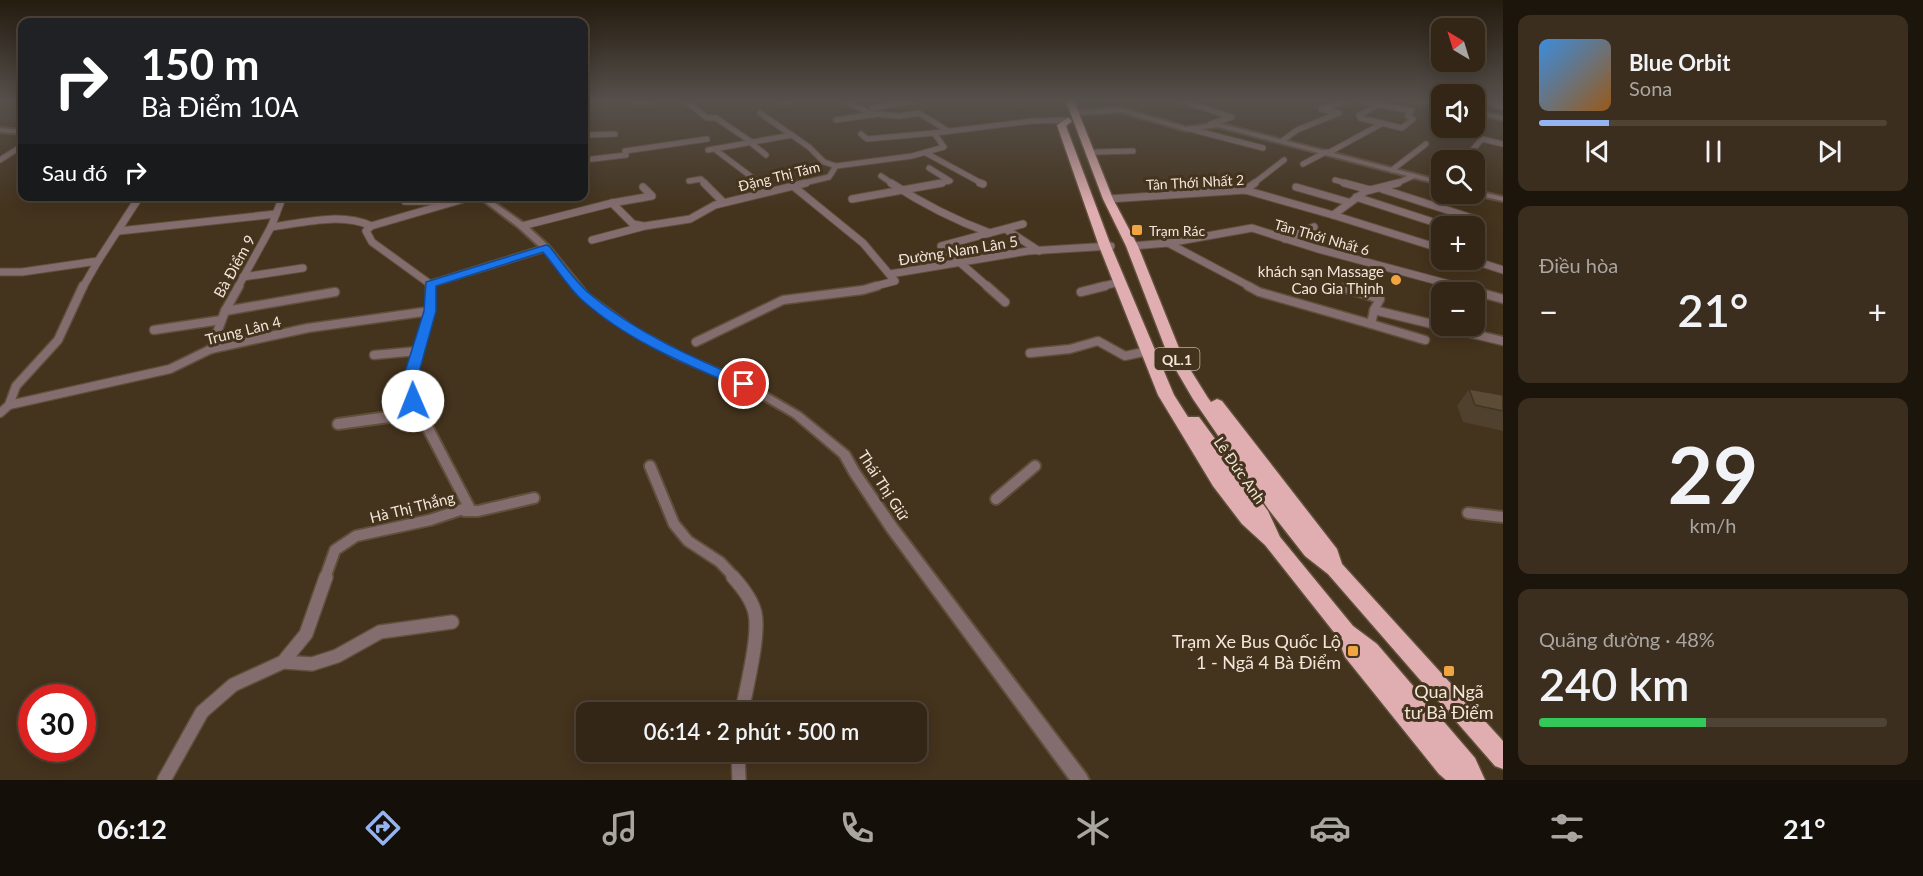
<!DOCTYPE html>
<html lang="vi">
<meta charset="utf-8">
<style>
:root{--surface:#332616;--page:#3b2e1f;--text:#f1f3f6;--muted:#a9a5a1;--line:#4e4335;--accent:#95b2f1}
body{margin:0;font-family:Lato,sans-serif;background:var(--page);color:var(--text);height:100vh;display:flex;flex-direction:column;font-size:22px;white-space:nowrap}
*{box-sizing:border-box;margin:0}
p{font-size:20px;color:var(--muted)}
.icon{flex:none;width:33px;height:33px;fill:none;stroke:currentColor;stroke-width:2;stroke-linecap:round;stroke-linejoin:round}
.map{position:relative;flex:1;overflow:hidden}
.panel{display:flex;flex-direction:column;gap:15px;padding:15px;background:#1c150c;width:420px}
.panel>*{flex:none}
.guide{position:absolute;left:18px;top:18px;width:570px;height:183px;border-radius:12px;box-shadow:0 3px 15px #0003,0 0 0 2px var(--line);background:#202124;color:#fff;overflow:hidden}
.needle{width:39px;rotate:322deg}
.fabs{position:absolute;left:1431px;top:18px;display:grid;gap:12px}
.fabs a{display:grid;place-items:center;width:54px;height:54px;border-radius:12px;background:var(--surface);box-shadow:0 3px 15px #0003,0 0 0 2px var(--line);font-size:30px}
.speed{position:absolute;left:18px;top:684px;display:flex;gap:12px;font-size:30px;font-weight:700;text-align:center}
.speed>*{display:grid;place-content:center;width:78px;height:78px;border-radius:50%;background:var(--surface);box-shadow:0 3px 15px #0003,0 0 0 2px var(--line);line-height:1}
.speed .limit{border:9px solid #d22;background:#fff;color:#111}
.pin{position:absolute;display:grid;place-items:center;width:51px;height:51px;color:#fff;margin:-26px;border:3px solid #fff;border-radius:50%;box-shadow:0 2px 6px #0007}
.me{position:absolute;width:66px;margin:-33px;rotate:359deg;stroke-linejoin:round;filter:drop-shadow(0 0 4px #0008)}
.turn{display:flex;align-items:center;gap:21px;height:126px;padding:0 24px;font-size:27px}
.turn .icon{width:78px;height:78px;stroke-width:2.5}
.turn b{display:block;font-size:42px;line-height:51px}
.then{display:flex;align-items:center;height:57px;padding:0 24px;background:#0003;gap:12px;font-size:22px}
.big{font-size:45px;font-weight:600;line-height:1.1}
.panel .card{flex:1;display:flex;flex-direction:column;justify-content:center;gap:9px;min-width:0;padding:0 21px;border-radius:12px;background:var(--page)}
.panel .dial{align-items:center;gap:0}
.dial b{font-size:78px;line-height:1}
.song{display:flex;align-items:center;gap:18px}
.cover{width:72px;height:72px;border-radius:9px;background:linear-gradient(135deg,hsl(210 70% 55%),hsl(30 70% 35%))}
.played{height:6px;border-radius:3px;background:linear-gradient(90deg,var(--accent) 20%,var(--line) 20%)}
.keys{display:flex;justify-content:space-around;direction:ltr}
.heat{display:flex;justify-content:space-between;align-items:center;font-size:33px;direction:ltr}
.charge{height:9px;border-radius:4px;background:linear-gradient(90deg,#34c759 48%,var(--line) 0)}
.trip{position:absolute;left:576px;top:702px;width:351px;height:60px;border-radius:12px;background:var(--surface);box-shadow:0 3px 15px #0003,0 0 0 2px var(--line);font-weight:600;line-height:60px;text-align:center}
.tabs{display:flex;height:96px;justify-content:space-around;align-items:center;background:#140f09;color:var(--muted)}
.tabs .icon{width:42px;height:42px}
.tabs .current{color:var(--accent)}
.tabs b{font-size:27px;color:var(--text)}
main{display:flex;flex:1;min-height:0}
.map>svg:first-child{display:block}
</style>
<main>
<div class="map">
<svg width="1503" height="780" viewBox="0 0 1503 780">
<rect width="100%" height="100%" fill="#44331d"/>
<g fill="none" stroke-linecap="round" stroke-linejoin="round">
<defs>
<g id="minor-far4">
<path d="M 635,101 L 652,101"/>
<path d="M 686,101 L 707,118 L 716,118 L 753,143"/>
<path d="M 845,101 L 874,115"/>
<path d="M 1182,101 L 1232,117 L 1210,124"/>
<path d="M 1361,101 L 1411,111 L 1408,116 L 1413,119 L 1402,128 L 1360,118 L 1359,115 L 1379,105"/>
<path d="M 1483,101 L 1503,107"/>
<path d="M 584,102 L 592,101"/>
<path d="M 784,102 L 791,101"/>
<path d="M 873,108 L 912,101"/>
<path d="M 760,113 L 809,147 L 824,162 L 836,166"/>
<path d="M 836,120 L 877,114 L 899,116 L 919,113 L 948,131"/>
<path d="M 1474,123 L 1483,114"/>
<path d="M 1190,129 L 1263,148"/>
<path d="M 861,134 L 867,139 L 934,133"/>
<path d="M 584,135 L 615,134"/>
<path d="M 1282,141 L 1297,130 L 1339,113 L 1321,109 L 1348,101"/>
<path d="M 751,143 L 766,155"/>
<path d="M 708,150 L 792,135"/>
<path d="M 717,151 L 761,184"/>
<path d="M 1096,152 L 1133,151"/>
<path d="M 926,153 L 983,184"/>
<path d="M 1328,153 L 1383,123"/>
<path d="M 0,160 L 22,146"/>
<path d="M 584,160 L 626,155 L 625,151 L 707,139"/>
<path d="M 1473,160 L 1476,155 L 1470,153 L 1482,139 L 1503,144"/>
<path d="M 1303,164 L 1326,152"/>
<path d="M 929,168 L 950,181 L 933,184"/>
<path d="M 1392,170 L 1426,144"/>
<path d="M 881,176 L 893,184"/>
<path d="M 1335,180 L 1349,184"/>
<path d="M 689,181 L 701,179 L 706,184"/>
<path d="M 800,184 L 829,177 L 836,166 L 912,156 L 944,147 L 934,133 L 1033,121 L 1068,120"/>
<path d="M 1253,184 L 1284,160"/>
<path d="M 1395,184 L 1413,176"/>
</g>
<g id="minor-far3">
<path d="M 704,183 L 723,202"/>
<path d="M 759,183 L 770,191"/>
<path d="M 891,183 C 923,204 954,220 990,233"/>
<path d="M 980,183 L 983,184"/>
<path d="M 1344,183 L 1370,190"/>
<path d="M 793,186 L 863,243 L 895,281 L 872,287"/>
<path d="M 1296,187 L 1348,202"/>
<path d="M 1382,189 L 1478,220"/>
<path d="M 1245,190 L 1255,183"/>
<path d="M 1356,197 L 1430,221"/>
<path d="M 852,199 L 942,183"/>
<path d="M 1108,199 L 1245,190 L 1333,215 L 1366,191 L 1398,183"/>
<path d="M 405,201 L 449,201"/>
<path d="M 612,203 L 633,224 L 643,226"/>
<path d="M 1333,215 L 1442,249"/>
<path d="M 522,226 L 612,203 L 652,196 L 643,187"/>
<path d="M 271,227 C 302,223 341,212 371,226"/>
<path d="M 1007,230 L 1039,251"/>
<path d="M 119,231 L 276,214"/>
<path d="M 1285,239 L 1314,227"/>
<path d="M 592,240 L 645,226 L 690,219 L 715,205 L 806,183"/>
<path d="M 1168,243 L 1251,287"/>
<path d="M 1132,246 L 1168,243 L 1252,228 L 1318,249 L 1460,287"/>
<path d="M 1472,260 L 1503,270"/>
<path d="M 0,272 L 22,272 L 98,261 L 140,196"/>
<path d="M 890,274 L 1028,251 L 1111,246"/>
<path d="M 243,277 L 303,268"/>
<path d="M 430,284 L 546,248"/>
<path d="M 83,287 L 98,261"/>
<path d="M 238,287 L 271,227 L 283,196"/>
<path d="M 430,287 L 430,284 L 372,242 L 366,231 L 371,226 L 474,196"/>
<path d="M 988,287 L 941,246 L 1023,224"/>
<path d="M 1099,287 L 1120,282"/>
</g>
<g id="minor-far2">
<path d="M 987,286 L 1005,302"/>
<path d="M 1248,286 L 1259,292 L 1371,324 L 1374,310"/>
<path d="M 1455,286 L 1503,299"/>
<path d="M 1343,288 L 1380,299 L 1374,310 L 1503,341"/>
<path d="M 1081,292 L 1105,286"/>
<path d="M 225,311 L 335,292"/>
<path d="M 1371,324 L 1425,340"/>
<path d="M 154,330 L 221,320"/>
<path d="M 696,342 L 783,300 L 863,290 L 877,286"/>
<path d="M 211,349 L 225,311 L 239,286"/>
<path d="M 1030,353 L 1070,349 L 1098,341 L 1125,356 L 1148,351"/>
<path d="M 374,355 L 418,351"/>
<path d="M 9,405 L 16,386 L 58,340 L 83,286"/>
<path d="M 0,413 L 9,405 L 170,369 L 211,349 L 308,328 L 430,311"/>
<path d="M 392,417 L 420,413"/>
<path d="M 422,417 C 400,379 420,352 429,314 C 431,305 430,295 430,286"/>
</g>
<g id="minor-far1">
<path d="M 338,424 L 403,415"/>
<path d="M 650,466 L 674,524 L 688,541 L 720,562 L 735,578"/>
<path d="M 996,499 L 1035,466"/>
<path d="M 464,511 L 478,511 L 534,498"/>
<path d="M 1468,513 L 1503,517"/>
<path d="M 325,578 L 335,550 L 356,536 L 430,520 L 469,507 L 421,415"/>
</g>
<g id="minor">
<path d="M 733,577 C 742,587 752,600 755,613 C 760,636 746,688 742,712"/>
<path d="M 283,662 L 312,664 L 337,656 L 380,632 L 452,622"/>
<path d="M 738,752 L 739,780"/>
<path d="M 164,780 L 202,712 L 233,685 L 283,662 L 306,634 L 326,577"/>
</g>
<g id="tertiary">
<path d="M 1413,101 L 1423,101 L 1442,104 L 1442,108 Z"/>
<path d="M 1121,108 L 1186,127 L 1218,123 L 1442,181 L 1442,185 L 1218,127 L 1186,131 L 1121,112 L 1075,115 L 1072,113 L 1075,111 Z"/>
<path d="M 1474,110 L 1503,116 L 1503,120 L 1474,114 Z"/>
<path d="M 0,128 L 22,130 L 22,134 L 0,132 Z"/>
<path d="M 1474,190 L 1503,197 L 1503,201 L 1471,194 L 1474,194 Z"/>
<path d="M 477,196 L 485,196 L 525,224 L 549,246 L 588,294 L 635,328 L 683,354 L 748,382 L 801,413 L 849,452 L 859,470 L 897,525 L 1086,774 L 1089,780 L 1070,780 L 887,531 L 850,475 L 840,457 L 793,417 L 740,386 L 675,358 L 629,332 L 582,298 L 543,250 L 519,228 Z"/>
</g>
<g id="trunk">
<path d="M 1066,101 L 1074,101 L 1113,199 L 1138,246 L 1183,358 L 1208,398 L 1211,402 L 1217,399 L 1222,401 L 1337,549 L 1342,564 L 1503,741 L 1503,769 L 1495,766 L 1328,574 L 1305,556 L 1269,510 L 1193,399 L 1169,358 L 1126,246 L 1103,199 Z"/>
<path d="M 1068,118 L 1072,121 L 1066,126 L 1111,246 L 1174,395 L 1188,417 L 1199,417 L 1268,511 L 1280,537 L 1353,626 L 1377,644 L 1475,758 L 1485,780 L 1446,780 L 1439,774 L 1345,657 L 1337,636 L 1265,545 L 1242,524 L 1213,486 L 1158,395 L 1099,246 L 1057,125 Z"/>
</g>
</defs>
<use href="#minor-far4" stroke="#60503b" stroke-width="7"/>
<use href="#minor-far3" stroke="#60503b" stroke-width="9"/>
<use href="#minor-far2" stroke="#60503b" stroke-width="11"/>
<use href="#minor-far1" stroke="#60503b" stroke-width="14"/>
<use href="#minor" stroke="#60503b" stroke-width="16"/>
<use href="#tertiary" stroke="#60503b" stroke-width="4"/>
<use href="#trunk" stroke="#60503b" stroke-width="3"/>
<use href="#minor-far4" stroke="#846d6f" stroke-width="5"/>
<use href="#minor-far3" stroke="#846d6f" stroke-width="7"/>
<use href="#minor-far2" stroke="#846d6f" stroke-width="8"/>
<use href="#minor-far1" stroke="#846d6f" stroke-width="10"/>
<use href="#minor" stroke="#846d6f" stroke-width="13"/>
<use href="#tertiary" fill="#846d6f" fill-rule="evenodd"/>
<use href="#trunk" fill="#e0aeb1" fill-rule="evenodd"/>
</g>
<path fill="#50412e" d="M 1469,389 L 1503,395 L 1503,431 L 1463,422 L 1457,406 Z"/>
<path fill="#5d4c35" stroke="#413525" stroke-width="1.5" d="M 1469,389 L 1503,395 L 1503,411 L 1475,405 Z"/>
<linearGradient id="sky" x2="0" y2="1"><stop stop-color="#251c10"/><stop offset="0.48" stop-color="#56504c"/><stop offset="1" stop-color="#56504c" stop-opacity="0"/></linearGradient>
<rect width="1503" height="210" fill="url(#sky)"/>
<path fill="#1a73e8" stroke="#114b97" stroke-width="1.5" d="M 546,245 L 549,246 C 562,262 575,282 591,295 C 638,334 694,358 749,382 L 751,384 L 749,387 L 739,387 C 685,364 626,340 581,299 C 567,286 556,267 543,252 L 436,286 L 436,311 L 419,372 L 420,401 L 418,404 L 408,404 L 406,401 L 405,372 L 424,311 L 426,282 Z"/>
<g fill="#f1a540" stroke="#44331d" stroke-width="2">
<rect x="1131" y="224" width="12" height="12" rx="3"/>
<circle cx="1396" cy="280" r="6"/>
<rect x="1347" y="645" width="12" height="12" rx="3"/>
<rect x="1443" y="665" width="12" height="12" rx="3"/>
</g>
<g text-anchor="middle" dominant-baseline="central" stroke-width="6" stroke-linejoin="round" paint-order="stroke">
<g font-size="14" fill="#f2e6da" stroke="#44331d">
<text transform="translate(779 176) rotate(-14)">Đặng Thị Tám</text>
<text transform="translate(1195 182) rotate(-3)">Tân Thới Nhất 2</text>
<text transform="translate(1322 237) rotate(16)">Tân Thới Nhất 6</text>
</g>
<g font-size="14" fill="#f2e6da" stroke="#44331d" text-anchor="start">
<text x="1149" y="230">Trạm Rác</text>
</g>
<rect fill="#44331d" stroke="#beb0a1" stroke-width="1.5" x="1154.5" y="348" width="45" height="22" rx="4.5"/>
<g font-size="14" font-weight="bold" fill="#f2e6da">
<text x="1177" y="359">QL.1</text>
</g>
<g font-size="15" fill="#f2e6da" stroke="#44331d">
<text transform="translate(958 250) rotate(-9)">Đường Nam Lân 5</text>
<text transform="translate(234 266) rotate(-61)">Bà Điểm 9</text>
<text transform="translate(243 330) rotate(-14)">Trung Lân 4</text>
<text transform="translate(1240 470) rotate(55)">Lê Đức Anh</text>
<text transform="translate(884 485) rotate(57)">Thái Thị Giữ</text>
<text transform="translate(412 507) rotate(-14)">Hà Thị Thắng</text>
</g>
<g font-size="15" fill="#f2e6da" stroke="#44331d" text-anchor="end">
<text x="1384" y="271">khách sạn Massage<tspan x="1384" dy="17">Cao Gia Thịnh</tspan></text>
</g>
<g font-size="18" fill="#f2e6da" stroke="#44331d" text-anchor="end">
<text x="1341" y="641">Trạm Xe Bus Quốc Lộ<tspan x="1341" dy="21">1 - Ngã 4 Bà Điểm</tspan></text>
<text x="1449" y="691" text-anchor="middle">Qua Ngã<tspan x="1449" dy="21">tư Bà Điểm</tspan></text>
</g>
</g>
</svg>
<div class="fabs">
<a><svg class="needle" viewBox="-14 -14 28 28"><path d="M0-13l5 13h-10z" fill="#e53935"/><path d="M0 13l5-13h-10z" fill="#a9a5a1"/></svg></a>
<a><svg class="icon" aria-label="sound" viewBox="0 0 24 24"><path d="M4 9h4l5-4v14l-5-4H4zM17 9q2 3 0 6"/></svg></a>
<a><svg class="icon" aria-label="search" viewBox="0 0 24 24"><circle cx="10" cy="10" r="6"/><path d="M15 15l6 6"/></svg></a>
<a>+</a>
<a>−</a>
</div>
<div class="speed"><div class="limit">30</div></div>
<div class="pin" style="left:744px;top:384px;background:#d93025"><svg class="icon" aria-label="arrive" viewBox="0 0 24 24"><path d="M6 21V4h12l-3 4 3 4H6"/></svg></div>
<svg class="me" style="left:413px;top:401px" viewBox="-20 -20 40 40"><circle r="19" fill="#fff"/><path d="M0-13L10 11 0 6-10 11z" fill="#1a73e8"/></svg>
<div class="trip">06:14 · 2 phút · 500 m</div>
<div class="guide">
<div class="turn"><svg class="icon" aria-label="right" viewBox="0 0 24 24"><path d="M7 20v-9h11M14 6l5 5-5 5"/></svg><div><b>150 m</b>Bà Điểm 10A</div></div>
<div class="then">Sau đó<svg class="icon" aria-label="right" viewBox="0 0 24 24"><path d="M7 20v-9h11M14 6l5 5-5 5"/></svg></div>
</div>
</div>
<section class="panel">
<div class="card">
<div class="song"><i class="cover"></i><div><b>Blue Orbit</b><p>Sona</p></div></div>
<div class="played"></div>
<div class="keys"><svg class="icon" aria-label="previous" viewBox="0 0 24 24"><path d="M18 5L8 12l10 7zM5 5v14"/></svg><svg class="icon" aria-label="pause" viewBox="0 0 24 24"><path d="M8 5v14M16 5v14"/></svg><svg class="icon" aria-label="next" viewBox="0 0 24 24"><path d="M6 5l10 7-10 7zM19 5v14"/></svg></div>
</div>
<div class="card"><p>Điều hòa</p>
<div class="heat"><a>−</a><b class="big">21°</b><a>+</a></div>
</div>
<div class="card dial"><b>29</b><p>km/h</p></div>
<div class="card"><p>Quãng đường · 48%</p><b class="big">240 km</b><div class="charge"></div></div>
</section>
</main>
<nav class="tabs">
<b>06:12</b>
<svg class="icon current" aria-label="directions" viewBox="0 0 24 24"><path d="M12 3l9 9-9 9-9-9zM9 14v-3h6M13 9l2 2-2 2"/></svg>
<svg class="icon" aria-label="music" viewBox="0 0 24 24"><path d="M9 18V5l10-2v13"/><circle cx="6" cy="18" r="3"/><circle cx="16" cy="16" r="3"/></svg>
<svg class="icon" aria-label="phone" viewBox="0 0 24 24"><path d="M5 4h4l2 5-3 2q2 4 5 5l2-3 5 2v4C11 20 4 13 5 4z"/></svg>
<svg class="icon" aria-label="climate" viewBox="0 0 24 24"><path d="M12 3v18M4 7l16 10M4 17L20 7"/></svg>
<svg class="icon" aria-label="car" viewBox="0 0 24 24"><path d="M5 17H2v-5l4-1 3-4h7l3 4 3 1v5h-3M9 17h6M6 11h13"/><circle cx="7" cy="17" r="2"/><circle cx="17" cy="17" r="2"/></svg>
<svg class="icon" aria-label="filters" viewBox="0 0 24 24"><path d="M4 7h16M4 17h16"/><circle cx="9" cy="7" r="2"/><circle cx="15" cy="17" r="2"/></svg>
<b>21°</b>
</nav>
